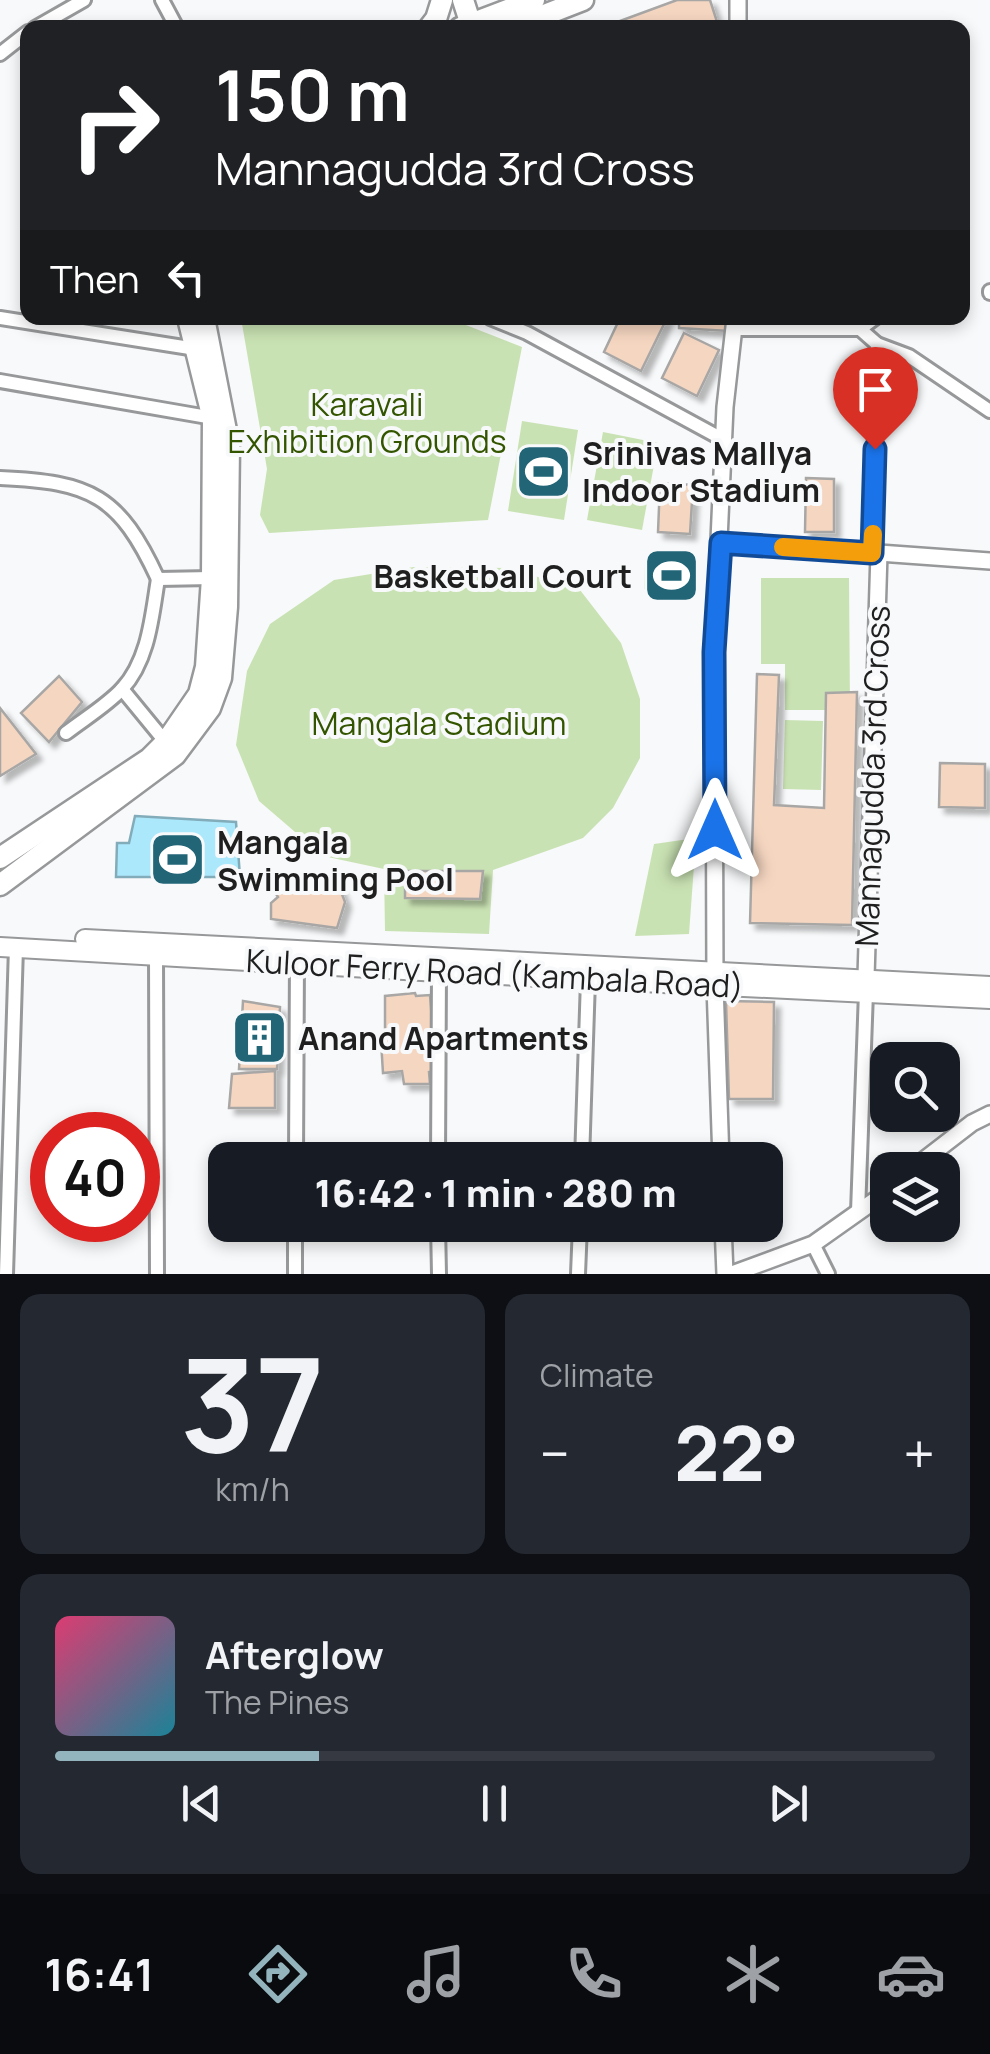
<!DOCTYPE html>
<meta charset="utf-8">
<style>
:root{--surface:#171b24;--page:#242831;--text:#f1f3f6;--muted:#9ea1a6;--line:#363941;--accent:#93b3bd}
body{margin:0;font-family:Manrope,sans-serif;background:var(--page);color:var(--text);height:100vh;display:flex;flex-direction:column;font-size:38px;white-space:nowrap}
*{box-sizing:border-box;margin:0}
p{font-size:32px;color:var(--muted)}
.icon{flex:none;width:55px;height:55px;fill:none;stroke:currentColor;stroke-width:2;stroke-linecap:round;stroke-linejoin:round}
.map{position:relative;height:1274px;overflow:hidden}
.panel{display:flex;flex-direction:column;gap:20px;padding:20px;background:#0d0f14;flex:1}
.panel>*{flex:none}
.hud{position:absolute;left:20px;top:20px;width:950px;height:305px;border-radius:20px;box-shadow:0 5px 15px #0003;background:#202124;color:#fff;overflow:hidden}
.buttons{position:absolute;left:870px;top:1042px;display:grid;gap:20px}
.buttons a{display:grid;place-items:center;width:90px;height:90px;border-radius:20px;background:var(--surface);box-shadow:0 5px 15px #0003;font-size:50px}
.speed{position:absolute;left:30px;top:1112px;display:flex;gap:20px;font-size:50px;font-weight:700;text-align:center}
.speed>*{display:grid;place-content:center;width:130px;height:130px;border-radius:50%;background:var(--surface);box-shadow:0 5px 15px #0003;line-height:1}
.speed .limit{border:15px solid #d22;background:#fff;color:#111}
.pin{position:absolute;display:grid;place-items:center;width:85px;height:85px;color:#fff;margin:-102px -42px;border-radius:50% 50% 50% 0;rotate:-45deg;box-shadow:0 0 10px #0007}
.pin .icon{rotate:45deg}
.me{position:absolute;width:110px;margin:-55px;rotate:0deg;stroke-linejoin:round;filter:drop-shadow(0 0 8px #0008)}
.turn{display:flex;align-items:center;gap:35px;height:210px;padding:0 30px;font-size:45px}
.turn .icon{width:130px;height:130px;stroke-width:2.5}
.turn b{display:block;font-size:70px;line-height:85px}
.then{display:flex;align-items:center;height:95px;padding:0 30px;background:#0003;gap:20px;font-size:38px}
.big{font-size:75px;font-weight:800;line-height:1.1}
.panel .card{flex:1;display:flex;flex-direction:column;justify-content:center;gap:15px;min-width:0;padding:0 35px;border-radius:20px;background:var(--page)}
.panel .dial{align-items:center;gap:0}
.dial b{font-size:130px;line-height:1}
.song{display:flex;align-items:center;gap:30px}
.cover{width:120px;height:120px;border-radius:15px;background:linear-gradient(135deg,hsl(340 70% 55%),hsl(190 70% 35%))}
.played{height:10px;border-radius:5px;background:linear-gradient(90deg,var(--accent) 30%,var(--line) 30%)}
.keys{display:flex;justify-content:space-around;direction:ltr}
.heat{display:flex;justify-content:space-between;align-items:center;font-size:55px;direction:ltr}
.panel .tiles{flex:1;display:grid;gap:20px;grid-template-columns:1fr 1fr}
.card:last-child{grid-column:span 2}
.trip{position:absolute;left:208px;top:1142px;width:575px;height:100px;border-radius:20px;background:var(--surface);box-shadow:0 5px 15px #0003;font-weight:800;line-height:100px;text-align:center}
.tab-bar{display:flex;height:160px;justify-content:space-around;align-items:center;background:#090b0e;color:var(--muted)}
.tab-bar .icon{width:70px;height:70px}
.tab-bar .active{color:var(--accent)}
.tab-bar b{font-size:45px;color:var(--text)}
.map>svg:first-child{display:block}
</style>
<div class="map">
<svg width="990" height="1274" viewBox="0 0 990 1274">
<defs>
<filter id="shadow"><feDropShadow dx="6" dy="6" stdDeviation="2.5" flood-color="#0004"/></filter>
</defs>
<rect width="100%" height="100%" fill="#f8f9fa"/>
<g fill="#c9e2b3">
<path d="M 241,318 L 448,318 L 522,347 L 488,520 L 269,533 L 260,515 L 267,469 Z"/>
<path d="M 522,421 L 578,430 L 564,520 L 508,511 Z"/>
<path d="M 603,432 L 658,443 L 642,530 L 587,520 Z"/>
<path d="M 645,560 L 698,563 L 696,592 L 644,589 Z"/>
<path d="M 414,567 L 509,568 L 580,590 L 621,643 L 640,699 L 640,758 L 613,808 L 583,838 L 493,870 L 489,934 L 385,931 L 384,869 L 323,856 L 259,801 L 236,745 L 247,671 L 270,624 L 334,580 Z"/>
<path d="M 761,578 L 849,578 L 850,710 L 785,710 L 785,664 L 761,664 Z"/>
<path d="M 785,720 L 823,721 L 821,790 L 783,789 Z"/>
<path d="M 696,838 L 689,934 L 635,936 L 654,844 Z"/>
</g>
<path fill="#ace8fc" stroke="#82acba" stroke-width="2.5" d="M 135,816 L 236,822 L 240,877 L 116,877 L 117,843 L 129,843 Z"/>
<g fill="#f5d6c1" stroke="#a8a7a6" stroke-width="2.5" filter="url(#shadow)">
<path d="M 677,0 L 710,0 L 719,28 L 601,28 Z"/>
<path d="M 620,318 L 667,318 L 641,371 L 604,352 Z"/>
<path d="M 679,318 L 729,318 L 729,331 L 679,328 Z"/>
<path d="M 684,333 L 719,350 L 697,396 L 662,378 Z"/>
<path d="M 806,478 L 834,479 L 834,532 L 805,532 Z"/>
<path d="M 660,483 L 693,485 L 690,534 L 658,532 Z"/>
<path d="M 757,674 L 779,675 L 774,805 L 824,808 L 826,693 L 857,692 L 852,925 L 750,923 Z"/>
<path d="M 59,676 L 82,702 L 49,742 L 21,713 Z"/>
<path d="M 0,708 L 36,754 L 0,776 Z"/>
<path d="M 940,763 L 985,764 L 985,808 L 939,807 Z"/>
<path d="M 405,871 L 483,871 L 480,899 L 405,898 Z"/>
<path d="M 279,879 L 338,884 L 345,902 L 337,928 L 271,919 L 271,903 L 278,897 L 273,889 L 280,884 Z"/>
<path d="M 415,993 L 416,996 L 430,995 L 436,1071 L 429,1072 L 430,1084 L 404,1084 L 402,1071 L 383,1073 L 381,1041 L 385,1040 L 385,996 Z"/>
<path d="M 243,1001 L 280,1007 L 277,1069 L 239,1069 Z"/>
<path d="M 726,1001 L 774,1002 L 773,1099 L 729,1099 Z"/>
<path d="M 275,1071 L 275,1108 L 229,1108 L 232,1074 Z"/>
</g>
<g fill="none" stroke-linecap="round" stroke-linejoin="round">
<defs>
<g id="minor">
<path d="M 162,0 L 177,28"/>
<path d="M 35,28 L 84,0"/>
<path d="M 0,54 L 28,32"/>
<path d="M 990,291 L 990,293"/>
<path d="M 0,318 L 196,349"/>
<path d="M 490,318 L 527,333 L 724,440"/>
<path d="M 734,329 L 860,329 L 877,344 L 872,553"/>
<path d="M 860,329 L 875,318"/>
<path d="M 877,344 L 909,356 L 990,411"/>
<path d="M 0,381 L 219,419"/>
<path d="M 0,478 C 91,482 119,495 158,579 L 212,578"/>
<path d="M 122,689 L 168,745"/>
<path d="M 66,733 C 84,719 106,706 122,689 C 149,660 152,615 158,579"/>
<path d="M 156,955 L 157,1274"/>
<path d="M 296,1160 L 297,958"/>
<path d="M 438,1160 L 439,972"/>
<path d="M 582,1160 L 588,980"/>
<path d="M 858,1212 L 866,992"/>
<path d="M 438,1225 L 439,1274"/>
<path d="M 813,1244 L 828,1274"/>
<path d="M 6,1274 L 16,947"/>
<path d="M 295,1274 L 295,1225"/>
<path d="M 578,1274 L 580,1225"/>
</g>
<g id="tertiary">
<path d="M 738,28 L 738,0"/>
<path d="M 721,543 L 879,553 L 866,977"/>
<path d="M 879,553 L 990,561"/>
<path d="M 721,1160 L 715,985 L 714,651 L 725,407 L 735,318"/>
<path d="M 911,1170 L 972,1123 L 990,1114"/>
<path d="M 723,1225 L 725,1274"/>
<path d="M 732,1274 L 813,1244 L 888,1191"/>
</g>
<g id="secondary">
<path d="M 85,939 L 990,986"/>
<path d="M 0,947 L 439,972 L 990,999"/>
</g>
<g id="primary">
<path d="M 463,0 L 472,28"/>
<path d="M 429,28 L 436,19 L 442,0"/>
<path d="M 460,28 L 534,0"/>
<path d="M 511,28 L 583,0"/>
<path d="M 0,858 L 149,759 L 166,742 L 199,694 L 206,667 L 212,578 L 213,419 L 188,318"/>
<path d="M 0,885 L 175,755 L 210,708 L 221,678 L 227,607 L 229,446 L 204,318"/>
</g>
</defs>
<use href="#minor" stroke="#979899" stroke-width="18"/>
<use href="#tertiary" stroke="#979899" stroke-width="20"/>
<use href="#secondary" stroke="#979899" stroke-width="22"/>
<use href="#primary" stroke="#979899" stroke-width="25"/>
<use href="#minor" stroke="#fff" stroke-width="12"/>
<use href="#tertiary" stroke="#fff" stroke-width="15"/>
<use href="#secondary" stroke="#fff" stroke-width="18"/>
<use href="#primary" stroke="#fff" stroke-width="20"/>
</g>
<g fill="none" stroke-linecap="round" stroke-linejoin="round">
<defs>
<path id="route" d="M 715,830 L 714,652 L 721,543 L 872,553 L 875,449"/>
</defs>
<use href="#route" stroke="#114b97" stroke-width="25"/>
<use href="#route" stroke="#1a73e8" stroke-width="18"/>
<path stroke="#f59e0b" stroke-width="18" d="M 783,547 L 872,553 L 873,534"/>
</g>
<defs>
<symbol id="stadium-square" viewBox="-11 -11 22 22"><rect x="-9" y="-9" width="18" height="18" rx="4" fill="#216577" stroke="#f8f9fa"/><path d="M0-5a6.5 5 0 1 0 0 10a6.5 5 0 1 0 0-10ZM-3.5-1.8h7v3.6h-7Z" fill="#fff"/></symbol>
<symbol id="building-square" viewBox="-11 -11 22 22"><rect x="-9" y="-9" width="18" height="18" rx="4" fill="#216577" stroke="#f8f9fa"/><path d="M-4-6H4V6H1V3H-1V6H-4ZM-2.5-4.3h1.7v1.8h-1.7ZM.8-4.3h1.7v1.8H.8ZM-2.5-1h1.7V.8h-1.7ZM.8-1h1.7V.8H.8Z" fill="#fff"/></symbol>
</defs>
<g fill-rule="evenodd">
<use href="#stadium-square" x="512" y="440" width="63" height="63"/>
<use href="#stadium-square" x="640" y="544" width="63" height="63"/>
<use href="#stadium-square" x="146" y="828" width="63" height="63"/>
<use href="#building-square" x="228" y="1006" width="63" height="63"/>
</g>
<g text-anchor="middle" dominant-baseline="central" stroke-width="8" stroke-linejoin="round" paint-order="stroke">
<g font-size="32" fill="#350" stroke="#f8f9fa">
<text x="367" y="404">Karavali<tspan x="367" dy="37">Exhibition Grounds</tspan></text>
<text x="439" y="723">Mangala Stadium</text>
</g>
<g font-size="32" font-weight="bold" fill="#1f1f20" stroke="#f8f9fa" text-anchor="start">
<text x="582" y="453">Srinivas Mallya<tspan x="582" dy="37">Indoor Stadium</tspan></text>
<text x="632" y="576" text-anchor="end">Basketball Court</text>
<text x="217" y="842">Mangala<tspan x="217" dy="37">Swimming Pool</tspan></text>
<text x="298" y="1038">Anand Apartments</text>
</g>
<g font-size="32" fill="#1f1f20" stroke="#f8f9fa">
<text transform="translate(872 776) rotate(-88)">Mannagudda 3rd Cross</text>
<text transform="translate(495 973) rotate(3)">Kuloor Ferry Road (Kambala Road)</text>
</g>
</g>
</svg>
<div class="buttons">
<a><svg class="icon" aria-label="search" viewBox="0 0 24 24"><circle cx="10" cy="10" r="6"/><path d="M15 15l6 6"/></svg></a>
<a><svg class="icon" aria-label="layers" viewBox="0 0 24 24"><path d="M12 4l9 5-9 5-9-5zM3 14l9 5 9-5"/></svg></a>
</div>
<div class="speed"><div class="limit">40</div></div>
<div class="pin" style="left:875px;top:449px;background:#d93025"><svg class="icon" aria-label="arrive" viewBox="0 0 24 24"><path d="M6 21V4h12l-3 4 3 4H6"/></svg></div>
<svg class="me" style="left:715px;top:830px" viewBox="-20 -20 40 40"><path d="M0-17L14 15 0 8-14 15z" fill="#1a73e8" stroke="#fff" stroke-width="4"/></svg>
<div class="trip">16:42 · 1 min · 280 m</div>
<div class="hud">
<div class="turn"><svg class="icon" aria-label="right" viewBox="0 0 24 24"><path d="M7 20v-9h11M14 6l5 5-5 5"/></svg><div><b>150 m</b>Mannagudda 3rd Cross</div></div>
<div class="then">Then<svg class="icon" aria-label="left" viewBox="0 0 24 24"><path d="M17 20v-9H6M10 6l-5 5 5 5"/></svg></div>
</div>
</div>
<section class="panel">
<div class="tiles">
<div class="card dial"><b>37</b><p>km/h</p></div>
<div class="card"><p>Climate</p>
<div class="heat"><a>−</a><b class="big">22°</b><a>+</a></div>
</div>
<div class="card">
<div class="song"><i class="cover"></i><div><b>Afterglow</b><p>The Pines</p></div></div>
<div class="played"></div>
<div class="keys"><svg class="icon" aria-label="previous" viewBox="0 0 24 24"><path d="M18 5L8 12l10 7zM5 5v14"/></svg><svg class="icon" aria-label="pause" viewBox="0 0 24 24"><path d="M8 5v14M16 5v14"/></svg><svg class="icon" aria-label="next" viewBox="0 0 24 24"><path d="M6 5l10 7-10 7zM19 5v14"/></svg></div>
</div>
</div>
</section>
<nav class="tab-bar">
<b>16:41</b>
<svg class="icon active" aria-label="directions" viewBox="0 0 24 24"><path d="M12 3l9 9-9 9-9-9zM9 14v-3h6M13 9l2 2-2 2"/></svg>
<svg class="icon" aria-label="music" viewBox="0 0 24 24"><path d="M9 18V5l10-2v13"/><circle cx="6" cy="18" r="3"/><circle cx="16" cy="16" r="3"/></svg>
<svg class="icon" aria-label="phone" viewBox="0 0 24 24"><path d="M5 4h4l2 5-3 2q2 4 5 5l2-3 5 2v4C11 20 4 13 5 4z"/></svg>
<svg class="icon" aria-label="climate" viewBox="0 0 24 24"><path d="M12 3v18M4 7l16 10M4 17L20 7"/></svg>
<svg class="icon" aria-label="car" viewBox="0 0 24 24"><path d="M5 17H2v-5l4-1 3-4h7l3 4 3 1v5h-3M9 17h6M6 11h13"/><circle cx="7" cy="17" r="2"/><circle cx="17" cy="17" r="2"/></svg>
</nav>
